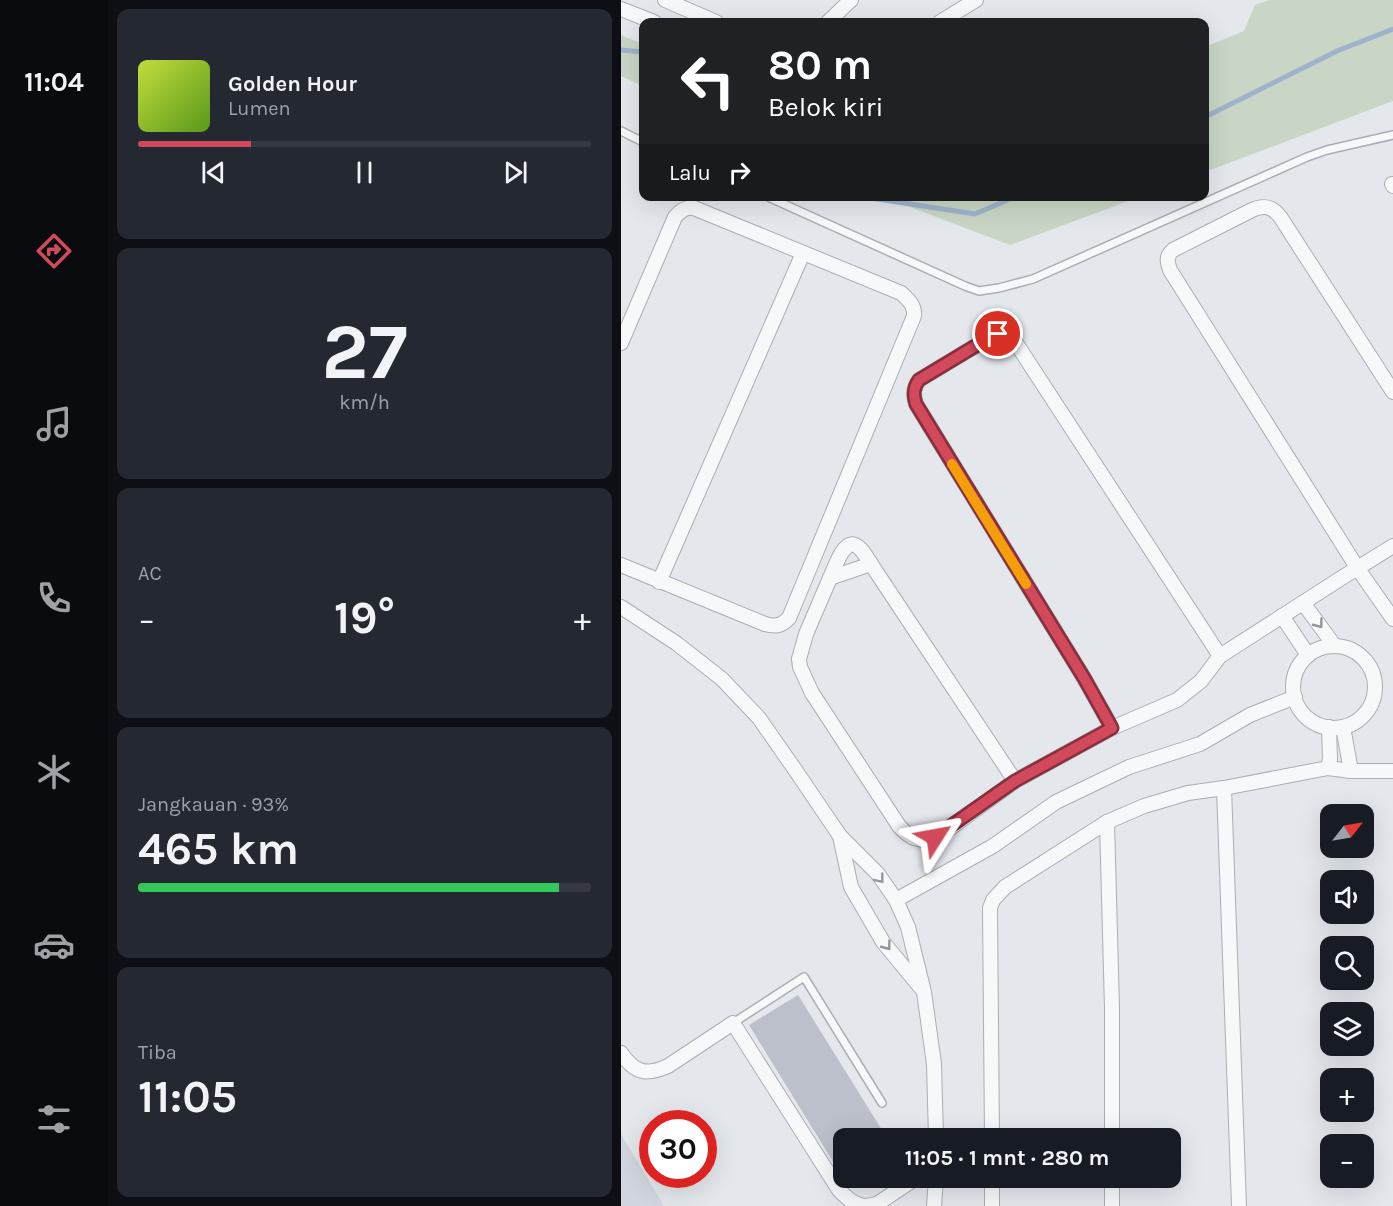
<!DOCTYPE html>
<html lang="id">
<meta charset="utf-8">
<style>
:root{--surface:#171b24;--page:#242831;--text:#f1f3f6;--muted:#9ea1a6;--line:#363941;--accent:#d1495b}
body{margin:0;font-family:Karla,sans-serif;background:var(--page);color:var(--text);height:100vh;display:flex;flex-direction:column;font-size:22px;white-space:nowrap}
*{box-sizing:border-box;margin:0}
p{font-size:20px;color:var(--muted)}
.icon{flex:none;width:33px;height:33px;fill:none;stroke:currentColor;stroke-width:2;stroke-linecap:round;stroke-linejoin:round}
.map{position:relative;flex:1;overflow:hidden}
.panel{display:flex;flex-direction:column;gap:9px;padding:9px;background:#0d0f14;width:513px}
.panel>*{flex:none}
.hud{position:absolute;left:18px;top:18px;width:570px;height:183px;border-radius:12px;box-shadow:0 6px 24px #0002;background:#202124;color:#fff;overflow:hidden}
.needle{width:39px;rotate:59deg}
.buttons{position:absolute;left:699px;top:804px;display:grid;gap:12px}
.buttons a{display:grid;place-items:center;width:54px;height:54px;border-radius:12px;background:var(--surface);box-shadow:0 6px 24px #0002;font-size:30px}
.speed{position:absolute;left:18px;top:1110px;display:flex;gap:12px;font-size:30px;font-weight:700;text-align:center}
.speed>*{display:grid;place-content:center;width:78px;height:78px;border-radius:50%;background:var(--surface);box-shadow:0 6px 24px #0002;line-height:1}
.speed .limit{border:9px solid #d22;background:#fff;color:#111}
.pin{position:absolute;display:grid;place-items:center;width:51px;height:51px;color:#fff;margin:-26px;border:3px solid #fff;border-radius:50%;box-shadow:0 2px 6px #0007}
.me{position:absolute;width:66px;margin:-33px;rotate:56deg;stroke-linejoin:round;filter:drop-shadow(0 0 4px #0008)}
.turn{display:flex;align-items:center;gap:21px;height:126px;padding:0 30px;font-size:27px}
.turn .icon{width:78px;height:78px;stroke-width:2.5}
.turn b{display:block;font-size:42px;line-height:51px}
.then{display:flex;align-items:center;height:57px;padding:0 30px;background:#0003;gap:12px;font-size:22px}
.big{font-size:45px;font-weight:700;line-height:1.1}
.panel .widget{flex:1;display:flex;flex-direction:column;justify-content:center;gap:9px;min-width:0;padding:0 21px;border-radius:12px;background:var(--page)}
.panel .dial{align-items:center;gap:0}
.dial b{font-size:78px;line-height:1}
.song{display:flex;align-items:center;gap:18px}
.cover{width:72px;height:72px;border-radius:9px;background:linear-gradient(135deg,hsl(70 70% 55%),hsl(90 70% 35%))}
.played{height:6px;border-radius:3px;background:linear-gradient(90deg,var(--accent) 25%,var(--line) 25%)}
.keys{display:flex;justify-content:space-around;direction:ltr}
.heat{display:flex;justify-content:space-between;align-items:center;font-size:33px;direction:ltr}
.charge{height:9px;border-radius:4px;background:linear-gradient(90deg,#34c759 93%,var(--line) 0)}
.trip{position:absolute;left:212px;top:1128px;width:348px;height:60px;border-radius:12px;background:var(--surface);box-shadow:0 6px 24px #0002;font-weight:700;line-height:60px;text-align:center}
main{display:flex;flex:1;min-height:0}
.menu{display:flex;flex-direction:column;width:108px;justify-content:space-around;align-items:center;background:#090b0e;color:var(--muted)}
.menu .icon{width:42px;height:42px}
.menu .selected{color:var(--accent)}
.menu b{font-size:27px;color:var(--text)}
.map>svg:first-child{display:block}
</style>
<main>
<nav class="menu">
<b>11:04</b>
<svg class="icon selected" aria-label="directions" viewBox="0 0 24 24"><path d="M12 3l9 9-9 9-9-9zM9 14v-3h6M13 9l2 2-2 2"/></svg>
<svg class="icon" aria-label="music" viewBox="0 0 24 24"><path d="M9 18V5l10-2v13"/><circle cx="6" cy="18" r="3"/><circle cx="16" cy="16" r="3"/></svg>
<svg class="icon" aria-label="phone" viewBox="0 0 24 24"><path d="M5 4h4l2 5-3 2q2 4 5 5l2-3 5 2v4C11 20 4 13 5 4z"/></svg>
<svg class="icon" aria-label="climate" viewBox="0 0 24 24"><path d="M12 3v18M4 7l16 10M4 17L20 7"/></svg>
<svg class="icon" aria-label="car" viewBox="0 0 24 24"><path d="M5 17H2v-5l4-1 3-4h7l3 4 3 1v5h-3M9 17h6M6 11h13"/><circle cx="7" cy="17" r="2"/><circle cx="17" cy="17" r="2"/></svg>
<svg class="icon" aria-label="filters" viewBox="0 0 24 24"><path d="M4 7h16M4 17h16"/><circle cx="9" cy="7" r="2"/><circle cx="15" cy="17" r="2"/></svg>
</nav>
<section class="panel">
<div class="widget">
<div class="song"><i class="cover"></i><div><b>Golden Hour</b><p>Lumen</p></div></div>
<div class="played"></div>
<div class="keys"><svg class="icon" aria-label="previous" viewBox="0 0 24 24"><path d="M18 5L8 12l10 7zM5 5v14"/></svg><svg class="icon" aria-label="pause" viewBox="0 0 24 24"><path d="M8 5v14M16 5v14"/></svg><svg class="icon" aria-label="next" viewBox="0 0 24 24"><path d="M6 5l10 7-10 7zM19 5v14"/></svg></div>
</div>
<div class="widget dial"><b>27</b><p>km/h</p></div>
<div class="widget"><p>AC</p>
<div class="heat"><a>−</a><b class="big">19°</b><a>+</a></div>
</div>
<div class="widget"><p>Jangkauan · 93%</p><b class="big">465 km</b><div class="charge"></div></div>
<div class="widget"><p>Tiba</p><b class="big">11:05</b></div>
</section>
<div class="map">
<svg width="772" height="1206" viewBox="0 0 772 1206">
<rect width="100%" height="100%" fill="#e4e7ec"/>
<path fill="#d2d6de" d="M 0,1134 L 43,1206 L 0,1206 Z"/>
<g fill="#c9d6c5">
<path d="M 648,0 L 772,0 L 772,101 L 584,172 L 584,47 L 623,31 L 634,5 Z"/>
<path d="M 0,35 L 22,44 L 22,86 L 0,76 Z"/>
<path d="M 263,197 L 518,197 L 389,245 Z"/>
</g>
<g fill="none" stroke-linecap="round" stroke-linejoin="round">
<g stroke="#9fb4cc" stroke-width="5">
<path d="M 0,50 L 22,52"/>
<path d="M 584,117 L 716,51 L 772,29"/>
<path d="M 237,196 L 354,214 L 396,196"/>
</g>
</g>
<path fill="#bbc0ca" d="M 177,995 L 266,1138 L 222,1138 L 222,1178 L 128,1025 Z"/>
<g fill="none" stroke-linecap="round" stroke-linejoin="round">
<defs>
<g id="service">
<path d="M 0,131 L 22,142"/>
<path d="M 145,196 L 344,286 L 358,291 L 378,288 L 412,279 L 686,157 L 706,150 L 772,135"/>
<path d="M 112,1023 L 183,977 L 261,1103"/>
</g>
<g id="minor">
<path d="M 44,0 L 95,22"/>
<path d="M 0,9 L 33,22"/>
<path d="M 207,22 L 230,0"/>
<path d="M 319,22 L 355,0"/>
<path d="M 771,184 L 772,186"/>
<path d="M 0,343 L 54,217 C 60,210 65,207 73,208 L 280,293 C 288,300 294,306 293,316 L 168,618 C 160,626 155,627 144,624 L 0,565"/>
<path d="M 772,392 L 660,218 C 652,207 644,204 631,210 L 552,250 C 545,256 546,261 549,270 L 737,569 L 772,619"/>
<path d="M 209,578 C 213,570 222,540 234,545 C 241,548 246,558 250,564"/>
<path d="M 38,582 L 182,253"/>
<path d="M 682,603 L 713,645"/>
<path d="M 0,607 L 55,643 L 101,679 L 138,718 L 177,774 L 219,836 L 257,874 L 275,900 L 287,927 L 303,992 L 313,1064 L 315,1138"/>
<path d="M 661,616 L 687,655"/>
<circle cx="713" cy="687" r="41"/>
<path d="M 722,727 L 730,771"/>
<path d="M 491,728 L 463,678 L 295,404 C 292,395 292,388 298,380 L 371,336 C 380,333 385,335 393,340 L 599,656"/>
<path d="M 707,768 L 709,759 L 708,727"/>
<path d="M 394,781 L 250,564 L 209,578 L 185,634 L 178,659 L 179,667 L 191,693 L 278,826 C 290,840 304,844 321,834 L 394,781 L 491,728 L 556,700 L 580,681 L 599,656 L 722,577 L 772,546"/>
<path d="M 603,788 L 618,1206"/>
<path d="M 486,822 L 491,1008 L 491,1138"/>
<path d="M 219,836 L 230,887 L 262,942 L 300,988"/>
<path d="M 275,900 L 372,846 L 435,802 L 508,767 L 579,744 L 629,715 L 674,697"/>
<path d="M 0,1053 C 14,1073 25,1076 47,1066 L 112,1023 L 218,1190 C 226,1198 231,1203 242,1206"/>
<path d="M 371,1138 L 369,908 L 372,900 L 384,887 L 486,822 L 523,806 L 567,793 L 603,788 L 707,768 L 730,771 L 772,771"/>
<path d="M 371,1178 L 371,1206"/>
<path d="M 245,1206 L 256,1204 L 295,1178"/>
<path d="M 313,1206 L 315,1178"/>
<path d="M 491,1206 L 491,1178"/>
</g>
</defs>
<use href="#service" stroke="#a9aeb7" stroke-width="10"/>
<use href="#minor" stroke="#a9aeb7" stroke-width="16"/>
<use href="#service" stroke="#f7f8fa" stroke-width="7"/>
<use href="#minor" stroke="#f7f8fa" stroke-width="14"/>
</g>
<defs><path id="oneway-chevron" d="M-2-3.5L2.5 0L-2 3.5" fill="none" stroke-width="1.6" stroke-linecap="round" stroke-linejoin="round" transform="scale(1.5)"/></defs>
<g stroke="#9196a0">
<use href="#oneway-chevron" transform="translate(698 624) rotate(53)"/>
<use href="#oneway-chevron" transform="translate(259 879) rotate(52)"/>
<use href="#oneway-chevron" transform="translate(266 946) rotate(53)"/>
</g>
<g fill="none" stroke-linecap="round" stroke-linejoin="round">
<defs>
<path id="route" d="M 314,837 L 394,781 L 491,728 L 463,678 L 295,404 C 292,395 292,388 298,380 L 371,336 L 377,334"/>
</defs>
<use href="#route" stroke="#882f3b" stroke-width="15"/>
<use href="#route" stroke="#d1495b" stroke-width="10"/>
<path stroke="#f59e0b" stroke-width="10" d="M 331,464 L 405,584"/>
</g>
</svg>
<div class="buttons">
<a><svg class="needle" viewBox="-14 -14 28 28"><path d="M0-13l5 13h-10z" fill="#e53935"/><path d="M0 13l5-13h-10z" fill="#9ea1a6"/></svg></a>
<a><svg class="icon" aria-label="sound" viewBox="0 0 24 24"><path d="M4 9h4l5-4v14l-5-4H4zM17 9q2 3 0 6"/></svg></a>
<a><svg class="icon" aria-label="search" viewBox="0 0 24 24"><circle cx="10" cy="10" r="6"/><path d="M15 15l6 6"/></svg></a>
<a><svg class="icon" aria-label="layers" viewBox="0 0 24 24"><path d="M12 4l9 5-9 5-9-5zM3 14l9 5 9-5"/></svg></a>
<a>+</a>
<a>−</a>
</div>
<div class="speed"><div class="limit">30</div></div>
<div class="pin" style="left:377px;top:334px;background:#d93025"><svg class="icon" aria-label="arrive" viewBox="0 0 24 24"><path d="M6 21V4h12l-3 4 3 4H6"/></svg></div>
<svg class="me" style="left:314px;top:837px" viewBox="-20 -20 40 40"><path d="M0-17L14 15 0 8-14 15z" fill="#d1495b" stroke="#fff" stroke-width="4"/></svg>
<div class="trip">11:05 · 1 mnt · 280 m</div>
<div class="hud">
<div class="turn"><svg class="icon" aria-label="left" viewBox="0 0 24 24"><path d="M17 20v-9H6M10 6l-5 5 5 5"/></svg><div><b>80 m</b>Belok kiri</div></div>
<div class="then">Lalu<svg class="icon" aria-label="right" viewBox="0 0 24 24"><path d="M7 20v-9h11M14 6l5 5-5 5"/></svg></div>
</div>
</div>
</main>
